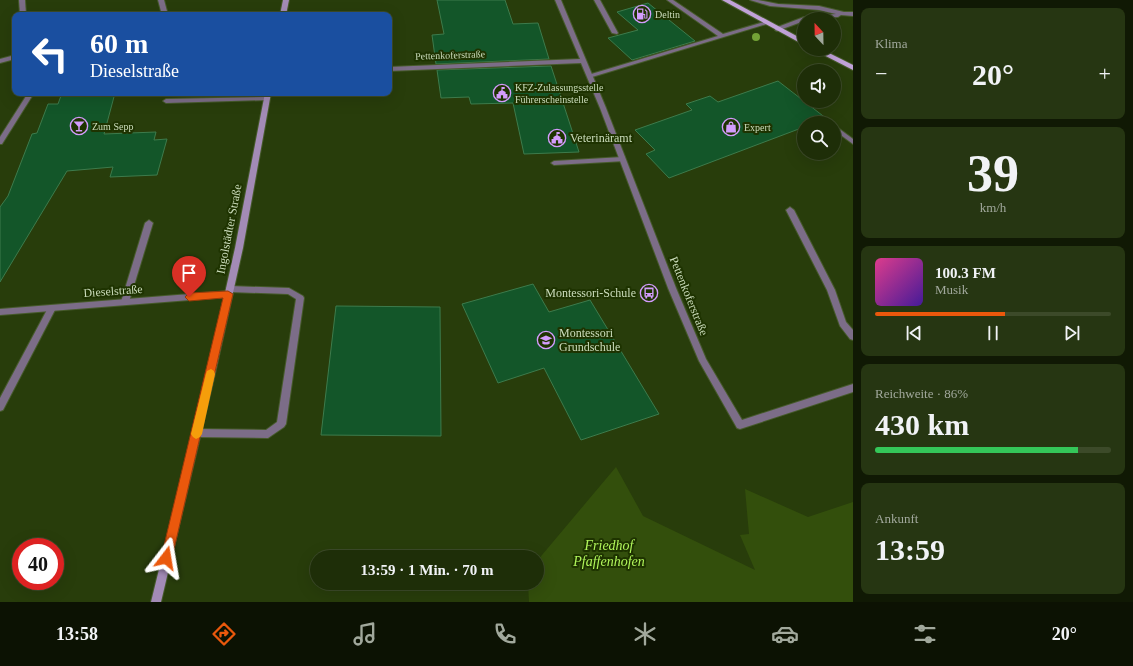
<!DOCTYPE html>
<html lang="de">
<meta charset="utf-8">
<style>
:root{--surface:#1e2e08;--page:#263612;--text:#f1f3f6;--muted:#a1a89c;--line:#3c4a29;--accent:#ea580c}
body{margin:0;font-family:Georgia,serif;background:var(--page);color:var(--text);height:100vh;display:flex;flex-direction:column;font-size:15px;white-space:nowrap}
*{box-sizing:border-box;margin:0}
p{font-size:13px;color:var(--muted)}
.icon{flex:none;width:22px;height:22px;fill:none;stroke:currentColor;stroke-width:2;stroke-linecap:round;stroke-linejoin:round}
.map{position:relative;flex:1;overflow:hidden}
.panel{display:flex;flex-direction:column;gap:8px;padding:8px;background:#101904;width:280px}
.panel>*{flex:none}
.banner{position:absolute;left:12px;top:12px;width:380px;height:84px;border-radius:8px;box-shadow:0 4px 16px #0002,0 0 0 1px var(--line);background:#1a4fa0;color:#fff;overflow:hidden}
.needle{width:26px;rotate:338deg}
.buttons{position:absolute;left:797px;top:12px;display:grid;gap:8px}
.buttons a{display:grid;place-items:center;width:44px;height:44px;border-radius:50%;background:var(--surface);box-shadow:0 4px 16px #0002,0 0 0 1px var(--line);font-size:20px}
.speed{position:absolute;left:12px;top:538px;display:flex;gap:8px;font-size:20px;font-weight:700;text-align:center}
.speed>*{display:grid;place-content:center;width:52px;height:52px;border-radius:50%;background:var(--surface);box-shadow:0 4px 16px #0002,0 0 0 1px var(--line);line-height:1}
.speed .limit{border:6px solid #d22;background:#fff;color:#111}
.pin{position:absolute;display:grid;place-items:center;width:34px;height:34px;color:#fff;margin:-41px -17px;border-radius:50% 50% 50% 0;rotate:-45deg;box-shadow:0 0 4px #0007}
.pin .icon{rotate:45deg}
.me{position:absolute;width:44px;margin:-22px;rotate:14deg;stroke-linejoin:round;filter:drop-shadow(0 0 3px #0008)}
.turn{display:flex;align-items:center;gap:14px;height:84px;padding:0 12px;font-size:18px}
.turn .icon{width:52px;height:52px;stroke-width:2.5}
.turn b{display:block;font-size:28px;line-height:34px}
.big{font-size:30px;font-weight:600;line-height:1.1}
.panel .tile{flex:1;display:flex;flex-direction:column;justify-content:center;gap:6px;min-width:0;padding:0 14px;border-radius:8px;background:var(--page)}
.panel .dial{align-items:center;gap:0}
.dial b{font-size:52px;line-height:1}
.song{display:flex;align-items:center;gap:12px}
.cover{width:48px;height:48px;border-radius:6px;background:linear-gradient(135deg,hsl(330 70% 55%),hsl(260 70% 35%))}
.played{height:4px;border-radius:2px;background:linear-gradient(90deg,var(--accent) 55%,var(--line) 55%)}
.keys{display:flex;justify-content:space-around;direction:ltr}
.heat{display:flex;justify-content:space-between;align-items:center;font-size:22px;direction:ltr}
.charge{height:6px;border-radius:3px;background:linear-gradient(90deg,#34c759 86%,var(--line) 0)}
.trip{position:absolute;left:310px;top:550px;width:234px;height:40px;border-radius:20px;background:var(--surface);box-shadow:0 4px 16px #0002,0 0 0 1px var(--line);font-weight:600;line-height:40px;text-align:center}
.dock{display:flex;height:64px;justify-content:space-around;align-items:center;background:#0c1203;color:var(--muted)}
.dock .icon{width:28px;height:28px}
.dock .selected{color:var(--accent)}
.dock b{font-size:18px;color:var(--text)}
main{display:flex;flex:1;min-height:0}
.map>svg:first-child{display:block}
</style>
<main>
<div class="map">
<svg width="853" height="602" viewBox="0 0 853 602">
<rect width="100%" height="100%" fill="#283d0b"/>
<path fill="#334f0c" d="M 616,467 L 643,516 L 755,570 L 740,535 L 749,534 L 745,489 L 808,517 L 853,502 L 853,602 L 529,602 L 528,583 L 537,583 L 537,561 Z"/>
<g fill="#135629" stroke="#3d7b4c">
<path d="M 437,0 L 505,0 L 513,24 L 538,23 L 549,59 L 436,64 L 432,35 L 444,34 Z"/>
<path d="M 648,3 L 695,41 L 632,60 L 608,38 L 638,30 L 617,12 Z"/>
<path d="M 551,66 L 579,152 L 524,154 L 513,103 L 471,104 L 469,97 L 441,98 L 437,70 Z"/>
<path d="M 778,81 L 827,119 L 816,123 L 804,123 L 804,127 L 669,178 L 646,154 L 655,150 L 635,130 L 692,110 L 686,104 L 710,96 L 718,102 Z"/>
<path d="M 62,93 L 115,93 L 104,134 L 156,132 L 154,140 L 167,139 L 157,175 L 110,177 L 113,167 L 67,171 L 0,282 L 0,207 L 8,196 L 32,134 L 37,133 L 48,104 L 58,104 Z"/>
<path d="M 533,284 L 549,312 L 590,300 L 659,414 L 581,440 L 544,368 L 498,383 L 462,304 Z"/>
<path d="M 336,306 L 440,307 L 441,436 L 321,435 Z"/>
</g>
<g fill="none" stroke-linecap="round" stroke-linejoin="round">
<defs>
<g id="lane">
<path d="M 19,0 L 25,0 L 26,15 L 20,15 Z"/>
<path d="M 158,0 L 164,0 L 168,15 L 162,15 Z"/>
<path d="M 594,0 L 600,0 L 618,33 L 617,34 L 612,33 Z"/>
<path d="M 667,0 L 673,0 L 723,34 L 767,21 L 770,23 L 592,77 L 588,77 L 588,75 L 718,36 Z"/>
<path d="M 750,0 L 758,0 L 778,4 L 819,6 L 844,12 L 853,12 L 853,16 L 841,15 L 838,17 L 804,19 L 804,21 L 777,31 L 775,30 L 775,28 L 804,17 L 836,14 L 819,10 L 770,6 Z"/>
<path d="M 15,55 L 15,59 L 0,63 L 0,59 Z"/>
<path d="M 266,97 L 268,98 L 268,100 L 166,103 L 163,101 L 166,99 Z"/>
<path d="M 834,125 L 853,139 L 853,144 L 834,130 Z"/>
<path d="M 623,157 L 625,157 L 625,161 L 554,165 L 551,163 L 554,161 Z"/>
<path d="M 790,207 L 794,210 L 835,290 L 846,322 L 853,330 L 853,340 L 850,339 L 840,326 L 827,290 L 786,210 Z"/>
<path d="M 149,220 L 153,223 L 129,302 L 128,304 L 122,304 L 121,302 L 145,223 Z"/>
<path d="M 230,286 L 289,288 L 303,296 L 304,298 L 286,424 L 284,427 L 268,438 L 197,437 L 194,436 L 192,433 L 194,430 L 197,429 L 266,430 L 277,422 L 296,299 L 288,294 L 230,292 L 227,291 L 226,289 L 227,287 Z"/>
<path d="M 52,305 L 55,306 L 56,308 L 3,410 L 0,411 L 0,398 L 49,306 Z"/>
</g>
<g id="street">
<path d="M 555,0 L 561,0 L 606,108 L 676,288 L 706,359 L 742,420 L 853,384 L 853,392 L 740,429 L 737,428 L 699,361 L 668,288 L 600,108 L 581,63 L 389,71 L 389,67 L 580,59 Z"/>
<path d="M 28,93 L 34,93 L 2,144 L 0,144 L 0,137 Z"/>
<path d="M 228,291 L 231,292 L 232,294 L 231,296 L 228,297 L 0,315 L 0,309 Z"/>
</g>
<g id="secondary">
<path d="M 283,0 L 289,0 L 286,15 L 280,15 Z"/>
<path d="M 265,93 L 271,93 L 243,248 L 214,378 L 161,602 L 151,602 L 206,378 L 235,248 Z"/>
</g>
<g id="primary">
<path d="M 722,0 L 730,0 L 804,40 L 804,45 Z"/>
<path d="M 812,49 L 821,49 L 853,65 L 853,70 Z"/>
</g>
</defs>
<use href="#lane" stroke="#465a2b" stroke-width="2"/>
<use href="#street" stroke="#465a2b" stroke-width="2"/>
<use href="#secondary" stroke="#465a2b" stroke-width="2"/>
<use href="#primary" stroke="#465a2b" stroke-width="2"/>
<use href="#lane" fill="#7c6d88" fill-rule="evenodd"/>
<use href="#street" fill="#7c6d88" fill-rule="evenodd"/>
<use href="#secondary" fill="#a38bb6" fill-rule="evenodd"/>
<use href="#primary" fill="#c1a2d9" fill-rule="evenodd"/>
</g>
<circle fill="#73a236" cx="756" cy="37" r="4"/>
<path fill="#ea580c" stroke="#983908" d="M 228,291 L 233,294 L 172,558 L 171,562 L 166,564 L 162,562 L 161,558 L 223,298 L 189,301 L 185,297 L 189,293 Z"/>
<path fill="#f59e0b" d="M 211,369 L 214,371 L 215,374 L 202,434 L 200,437 L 196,439 L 193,437 L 191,434 L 206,374 L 207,371 Z"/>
<defs>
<symbol id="fuel-ring" viewBox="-11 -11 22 22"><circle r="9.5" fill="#1e3300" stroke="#d39cfc" stroke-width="1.5"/><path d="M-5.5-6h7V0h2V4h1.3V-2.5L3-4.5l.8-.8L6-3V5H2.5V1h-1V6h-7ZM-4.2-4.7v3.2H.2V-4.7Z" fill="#d39cfc"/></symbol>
<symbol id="civic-ring" viewBox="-11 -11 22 22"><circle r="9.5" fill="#1e3300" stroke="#d39cfc" stroke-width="1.5"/><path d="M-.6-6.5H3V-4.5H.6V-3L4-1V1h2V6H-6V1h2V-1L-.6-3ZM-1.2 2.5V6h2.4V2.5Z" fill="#d39cfc"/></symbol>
<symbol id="bar-ring" viewBox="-11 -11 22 22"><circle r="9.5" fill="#1e3300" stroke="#d39cfc" stroke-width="1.5"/><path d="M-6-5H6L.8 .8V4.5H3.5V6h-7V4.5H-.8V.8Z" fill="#d39cfc"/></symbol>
<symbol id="shop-ring" viewBox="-11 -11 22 22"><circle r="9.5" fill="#1e3300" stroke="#d39cfc" stroke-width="1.5"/><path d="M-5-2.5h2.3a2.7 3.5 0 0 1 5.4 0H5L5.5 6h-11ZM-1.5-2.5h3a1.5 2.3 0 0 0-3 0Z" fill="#d39cfc"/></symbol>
<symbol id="bus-ring" viewBox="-11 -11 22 22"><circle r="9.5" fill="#1e3300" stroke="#d39cfc" stroke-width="1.5"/><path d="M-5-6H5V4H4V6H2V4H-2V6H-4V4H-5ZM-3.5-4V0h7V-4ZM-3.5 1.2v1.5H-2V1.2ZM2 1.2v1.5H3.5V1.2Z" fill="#d39cfc"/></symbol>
<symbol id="school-ring" viewBox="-11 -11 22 22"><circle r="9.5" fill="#1e3300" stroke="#d39cfc" stroke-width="1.5"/><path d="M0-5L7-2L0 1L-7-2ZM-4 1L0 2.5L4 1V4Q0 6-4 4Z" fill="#d39cfc"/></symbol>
</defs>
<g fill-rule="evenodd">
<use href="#fuel-ring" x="632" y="4" width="20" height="20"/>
<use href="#civic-ring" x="492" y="83" width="20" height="20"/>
<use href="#bar-ring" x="69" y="116" width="20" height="20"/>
<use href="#shop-ring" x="721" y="117" width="20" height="20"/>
<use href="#civic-ring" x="547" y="128" width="20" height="20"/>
<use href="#bus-ring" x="639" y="283" width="20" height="20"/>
<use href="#school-ring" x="536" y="330" width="20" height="20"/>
</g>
<g text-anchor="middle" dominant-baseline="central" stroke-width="4" stroke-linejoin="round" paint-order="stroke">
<g font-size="10" fill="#ccddbc" stroke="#1e3300" text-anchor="start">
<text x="655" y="14">Deltin</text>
<text x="515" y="87">KFZ-Zulassungsstelle<tspan x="515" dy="12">Führerscheinstelle</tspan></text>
<text x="92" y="126">Zum Sepp</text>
<text x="744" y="127">Expert</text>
</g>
<g font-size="10" fill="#ccddbc" stroke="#1e3300">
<text transform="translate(450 55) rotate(-2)">Pettenkoferstraße</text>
</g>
<g font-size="12" fill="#ccddbc" stroke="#1e3300" text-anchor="start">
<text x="570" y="138">Veterinäramt</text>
<text x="636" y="293" text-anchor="end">Montessori-Schule</text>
<text x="559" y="333">Montessori<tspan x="559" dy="14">Grundschule</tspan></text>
</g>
<g font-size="12" fill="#ccddbc" stroke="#1e3300">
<text transform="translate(229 229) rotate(-79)">Ingolstädter Straße</text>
<text transform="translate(113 291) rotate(-4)">Dieselstraße</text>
<text transform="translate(689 296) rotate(68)">Pettenkoferstraße</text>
</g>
<g font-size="14" font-style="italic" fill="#b0f55a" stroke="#1e3300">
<text x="609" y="545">Friedhof<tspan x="609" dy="16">Pfaffenhofen</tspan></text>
</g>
</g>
</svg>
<div class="buttons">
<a><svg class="needle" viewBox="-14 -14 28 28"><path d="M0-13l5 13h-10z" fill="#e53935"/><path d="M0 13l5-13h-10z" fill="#a1a89c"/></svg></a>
<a><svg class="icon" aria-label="sound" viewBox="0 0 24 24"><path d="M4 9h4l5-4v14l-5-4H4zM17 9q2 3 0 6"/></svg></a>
<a><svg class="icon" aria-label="search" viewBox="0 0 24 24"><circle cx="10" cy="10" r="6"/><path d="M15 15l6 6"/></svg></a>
</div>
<div class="speed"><div class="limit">40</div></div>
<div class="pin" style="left:189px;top:297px;background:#d93025"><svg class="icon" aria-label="arrive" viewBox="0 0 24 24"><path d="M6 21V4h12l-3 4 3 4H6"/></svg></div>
<svg class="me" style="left:166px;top:558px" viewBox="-20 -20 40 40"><path d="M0-17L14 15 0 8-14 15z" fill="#ea580c" stroke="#fff" stroke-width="4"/></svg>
<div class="trip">13:59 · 1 Min. · 70 m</div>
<div class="banner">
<div class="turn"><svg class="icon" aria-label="left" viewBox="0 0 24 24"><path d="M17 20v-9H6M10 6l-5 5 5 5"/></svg><div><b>60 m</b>Dieselstraße</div></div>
</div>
</div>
<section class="panel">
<div class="tile"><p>Klima</p>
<div class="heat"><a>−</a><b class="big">20°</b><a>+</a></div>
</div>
<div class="tile dial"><b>39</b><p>km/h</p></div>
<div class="tile">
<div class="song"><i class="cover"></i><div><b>100.3 FM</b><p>Musik</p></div></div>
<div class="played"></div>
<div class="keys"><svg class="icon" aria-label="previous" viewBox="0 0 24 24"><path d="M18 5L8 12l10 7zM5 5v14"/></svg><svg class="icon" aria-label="pause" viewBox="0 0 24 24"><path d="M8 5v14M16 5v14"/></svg><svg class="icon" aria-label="next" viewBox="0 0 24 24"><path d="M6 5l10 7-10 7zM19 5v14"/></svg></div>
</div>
<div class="tile"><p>Reichweite · 86%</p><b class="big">430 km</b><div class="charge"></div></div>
<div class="tile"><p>Ankunft</p><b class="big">13:59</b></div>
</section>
</main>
<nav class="dock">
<b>13:58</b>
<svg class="icon selected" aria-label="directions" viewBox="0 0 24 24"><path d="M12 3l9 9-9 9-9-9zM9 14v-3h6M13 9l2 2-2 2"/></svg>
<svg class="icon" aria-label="music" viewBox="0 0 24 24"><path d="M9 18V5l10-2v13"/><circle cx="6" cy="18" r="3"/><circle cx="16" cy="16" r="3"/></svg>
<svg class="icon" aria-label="phone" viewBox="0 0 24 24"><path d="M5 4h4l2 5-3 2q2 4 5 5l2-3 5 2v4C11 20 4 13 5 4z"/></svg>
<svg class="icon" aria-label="climate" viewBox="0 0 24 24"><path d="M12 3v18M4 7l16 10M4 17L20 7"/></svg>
<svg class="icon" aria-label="car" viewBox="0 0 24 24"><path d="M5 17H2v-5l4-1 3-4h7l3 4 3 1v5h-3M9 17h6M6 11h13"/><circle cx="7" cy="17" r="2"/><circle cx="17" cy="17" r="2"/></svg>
<svg class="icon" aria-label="filters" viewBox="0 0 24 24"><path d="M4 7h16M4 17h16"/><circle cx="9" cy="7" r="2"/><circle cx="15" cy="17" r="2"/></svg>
<b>20°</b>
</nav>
